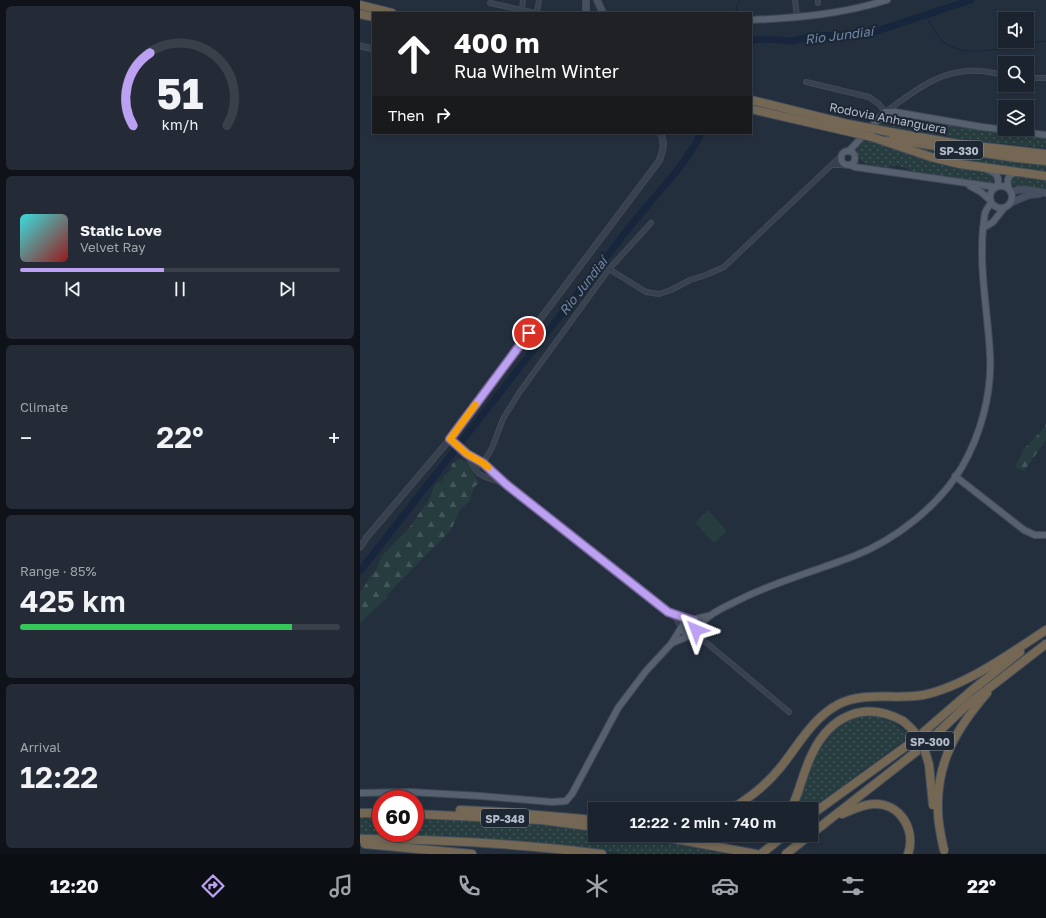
<!DOCTYPE html>
<meta charset="utf-8">
<style>
:root{--surface:#1b232e;--page:#242b36;--text:#f1f3f6;--muted:#a0a4aa;--line:#39404a;--accent:#bca0f2}
body{margin:0;font-family:"Golos Text",sans-serif;background:var(--page);color:var(--text);height:100vh;display:flex;flex-direction:column;font-size:15px;white-space:nowrap}
*{box-sizing:border-box;margin:0}
p{font-size:13px;color:var(--muted)}
.icon{flex:none;width:22px;height:22px;fill:none;stroke:currentColor;stroke-width:2;stroke-linecap:round;stroke-linejoin:round}
.map{position:relative;flex:1;overflow:hidden}
.sheet{display:flex;flex-direction:column;gap:6px;padding:6px;background:#0f1319;width:360px}
.sheet>*{flex:none}
.guide{position:absolute;left:12px;top:12px;width:380px;height:122px;border-radius:0px;box-shadow:0 2px 6px #0003,0 0 0 1px var(--line);background:#202124;color:#fff;overflow:hidden}
.buttons{position:absolute;left:638px;top:12px;display:grid;gap:8px}
.buttons a{display:grid;place-items:center;width:36px;height:36px;border-radius:0px;background:var(--surface);box-shadow:0 2px 6px #0003,0 0 0 1px var(--line);font-size:20px}
.speed{position:absolute;left:12px;top:790px;display:flex;gap:8px;font-size:20px;font-weight:700;text-align:center}
.speed>*{display:grid;place-content:center;width:52px;height:52px;border-radius:50%;background:var(--surface);box-shadow:0 2px 6px #0003,0 0 0 1px var(--line);line-height:1}
.speed .limit{border:6px solid #d22;background:#fff;color:#111}
.pin{position:absolute;display:grid;place-items:center;width:34px;height:34px;color:#fff;margin:-17px;border:2px solid #fff;border-radius:50%;box-shadow:0 1px 4px #0007}
.me{position:absolute;width:44px;margin:-22px;rotate:316deg;stroke-linejoin:round;filter:drop-shadow(0 0 3px #0008)}
.turn{display:flex;align-items:center;gap:14px;height:84px;padding:0 16px;font-size:18px}
.turn .icon{width:52px;height:52px;stroke-width:2.5}
.turn b{display:block;font-size:28px;line-height:34px}
.then{display:flex;align-items:center;height:38px;padding:0 16px;background:#0003;gap:8px;font-size:15px}
.big{font-size:30px;font-weight:600;line-height:1.1}
.sheet .tile{flex:1;display:flex;flex-direction:column;justify-content:center;gap:6px;min-width:0;padding:0 14px;border-radius:6px;background:var(--page)}
.sheet .dial{align-items:center;gap:0}
.dial svg{height:104px;overflow:visible;fill:none;stroke:var(--line);stroke-width:7;stroke-linecap:round;text-anchor:middle}
.dial text{fill:var(--text);stroke:none}
.song{display:flex;align-items:center;gap:12px}
.cover{width:48px;height:48px;border-radius:6px;background:linear-gradient(135deg,hsl(180 70% 55%),hsl(0 70% 35%))}
.played{height:4px;border-radius:2px;background:linear-gradient(90deg,var(--accent) 45%,var(--line) 45%)}
.keys{display:flex;justify-content:space-around;direction:ltr}
.heat{display:flex;justify-content:space-between;align-items:center;font-size:22px;direction:ltr}
.charge{height:6px;border-radius:3px;background:linear-gradient(90deg,#34c759 85%,var(--line) 0)}
.trip{position:absolute;left:228px;top:802px;width:230px;height:40px;border-radius:0px;background:var(--surface);box-shadow:0 2px 6px #0003,0 0 0 1px var(--line);font-weight:600;line-height:40px;text-align:center}
.tabs{display:flex;height:64px;justify-content:space-around;align-items:center;background:#0b0e12;color:var(--muted)}
.tabs .icon{width:28px;height:28px}
.tabs .active{color:var(--accent)}
.tabs b{font-size:18px;color:var(--text)}
main{display:flex;flex:1;min-height:0}
.map>svg:first-child{display:block}
</style>
<main>
<section class="sheet">
<div class="tile dial"><svg viewBox="0 0 100 80">
<path d="M14 69A42 42 0 1 1 86 69"/>
<path d="M14 69A42 42 0 0 1 27 13" stroke="#bca0f2"/>
<text x="50" y="56" font-size="32" font-weight="700">51</text>
<text x="50" y="72" font-size="11">km/h</text>
</svg></div>
<div class="tile">
<div class="song"><i class="cover"></i><div><b>Static Love</b><p>Velvet Ray</p></div></div>
<div class="played"></div>
<div class="keys"><svg class="icon" aria-label="previous" viewBox="0 0 24 24"><path d="M18 5L8 12l10 7zM5 5v14"/></svg><svg class="icon" aria-label="pause" viewBox="0 0 24 24"><path d="M8 5v14M16 5v14"/></svg><svg class="icon" aria-label="next" viewBox="0 0 24 24"><path d="M6 5l10 7-10 7zM19 5v14"/></svg></div>
</div>
<div class="tile"><p>Climate</p>
<div class="heat"><a>−</a><b class="big">22°</b><a>+</a></div>
</div>
<div class="tile"><p>Range · 85%</p><b class="big">425 km</b><div class="charge"></div></div>
<div class="tile"><p>Arrival</p><b class="big">12:22</b></div>
</section>
<div class="map">
<svg width="686" height="854" viewBox="0 0 686 854">
<defs>
<pattern id="grass-dots" width="8" height="8" patternUnits="userSpaceOnUse"><rect width="8" height="8" fill="#263c3f"/><path d="M2 2h.1M6 6h.1" fill="none" stroke="#435659" stroke-width="1.8" stroke-linecap="round"/></pattern>
<pattern id="forest-firs" width="22" height="20" patternUnits="userSpaceOnUse"><rect width="22" height="20" fill="#263c3f"/><path d="M5 1l3.5 6h-7zM16 11l3.5 6h-7z" fill="#435659"/></pattern>
</defs>
<rect width="100%" height="100%" fill="#242f3e"/>
<g fill="url(#grass-dots)">
<path d="M 527,115 L 533,115 L 635,131 L 642,135 L 654,137 L 662,134 L 686,137 L 686,148 L 604,139 L 517,124 Z"/>
<path d="M 500,140 L 519,143 L 632,173 L 635,177 L 635,180 L 630,184 L 627,184 L 551,171 C 546,168 542,166 536,166 C 533,165 530,167 527,167 C 517,167 500,165 497,154 C 496,149 497,144 500,140 Z"/>
<path d="M 551,147 L 635,159 L 686,164 L 686,172 L 593,160 Z"/>
<path d="M 655,174 L 686,178 L 686,189 L 657,187 L 654,186 L 650,182 L 650,177 Z"/>
<path d="M 507,714 C 524,718 538,723 550,736 L 451,809 L 433,809 L 450,762 L 475,724 Z"/>
<path d="M 0,818 L 21,818 L 21,833 L 55,833 L 55,819 L 127,821 L 221,829 L 235,831 L 235,835 L 265,835 L 368,854 L 265,854 L 205,847 L 0,836 Z"/>
</g>
<g fill="url(#forest-firs)">
<path d="M 686,423 L 686,440 L 664,471 L 655,467 L 663,450 L 685,427 Z"/>
<path d="M 101,459 L 106,462 L 119,483 L 114,487 L 110,501 L 100,510 L 91,530 L 27,595 L 27,598 L 7,616 L 0,624 L 0,592 L 4,587 L 11,575 L 15,572 L 22,556 L 37,540 L 47,531 L 70,498 L 75,484 L 83,480 L 85,475 L 91,470 L 92,464 L 97,460 Z"/>
</g>
<path fill="#263c3f" d="M 348,510 L 367,531 L 354,543 L 335,523 Z"/>
<g fill="none" stroke-linecap="round" stroke-linejoin="round">
<g stroke="#17263c" stroke-width="1">
<path d="M 376,13 L 377,6 L 380,0"/>
<path d="M 565,15 C 572,25 578,39 588,45 C 603,54 624,51 640,49"/>
<path d="M 657,45 L 686,41"/>
</g>
<g stroke="#17263c" stroke-width="7">
<path d="M 391,40 L 407,39 L 431,41 L 456,36 L 508,34 L 611,0"/>
<path d="M 0,571 L 272,224 L 320,167 L 335,145 L 341,133"/>
</g>
<defs>
<g id="minor">
<path d="M 435,0 L 437,17"/>
<path d="M 458,0 L 458,3"/>
<path d="M 130,3 L 175,13"/>
<path d="M 162,10 L 163,0"/>
<path d="M 177,13 L 179,0"/>
<path d="M 667,78 L 686,78"/>
<path d="M 446,82 L 509,97 L 519,104 L 525,112 C 555,91 581,68 620,71 C 628,71 637,74 645,75"/>
<path d="M 472,165 L 485,165"/>
<path d="M 249,269 L 286,292 L 299,294 L 311,290 L 330,280 L 346,275 L 364,267 L 481,156"/>
<path d="M 90,439 L 107,454 L 123,463 L 147,485 L 308,612 L 316,618 L 321,627"/>
<path d="M 107,454 C 117,479 122,475 145,484"/>
<path d="M 116,470 L 118,465 L 123,463 L 132,448 L 143,419 L 159,393 L 249,269 L 291,223"/>
<path d="M 311,613 L 329,620"/>
<path d="M 332,634 L 342,639 L 429,712"/>
</g>
<g id="tertiary">
<path d="M 0,46 L 13,49"/>
<path d="M 0,547 L 7,537 L 90,439 L 299,161 C 303,152 306,142 300,133"/>
</g>
<g id="secondary">
<path d="M 226,0 L 226,13"/>
<path d="M 237,0 L 243,13"/>
<path d="M 651,192 C 662,187 674,191 686,193"/>
<path d="M 650,203 L 669,195 L 679,194"/>
</g>
<g id="primary">
<path d="M 391,20 C 437,18 483,14 527,0"/>
<circle cx="488" cy="158" r="7"/>
<path d="M 489,151 L 525,112 L 535,112 L 622,127 L 686,135"/>
<path d="M 490,165 L 495,167 L 635,187"/>
<path d="M 628,170 C 637,173 640,177 637,186"/>
<circle cx="641" cy="197" r="11"/>
<path d="M 610,186 L 621,192 L 630,200"/>
<path d="M 649,189 C 646,181 647,176 656,172"/>
<path d="M 623,228 L 633,222 L 644,208"/>
<path d="M 595,476 L 664,530 L 675,535 L 686,535"/>
<path d="M 331,620 L 336,623 L 336,630 L 332,634 L 326,634 L 321,628 L 324,622 L 348,616"/>
<path d="M 337,629 C 348,613 365,607 381,599 C 417,581 456,571 494,556 C 535,540 579,506 602,467 C 621,434 632,393 630,355 C 628,313 619,270 623,228 C 624,224 624,218 625,213 C 626,210 629,206 631,203"/>
<path d="M 312,643 L 331,635"/>
<path d="M 0,793 L 50,792 L 121,796 L 192,802 L 206,801 L 212,794 L 258,708 L 286,671 L 311,644 L 321,628"/>
</g>
<g id="motorway">
<path d="M 0,5 L 32,13"/>
<path d="M 0,14 L 13,17"/>
<path d="M 391,100 L 488,124"/>
<path d="M 391,109 L 486,131"/>
<path d="M 530,132 L 599,144 L 686,154"/>
<path d="M 512,137 L 571,157 L 600,164 L 686,176"/>
<path d="M 529,139 L 657,158 L 686,161"/>
<path d="M 569,765 L 573,805"/>
<path d="M 371,809 C 390,798 406,785 420,768 C 438,746 452,718 479,704 C 505,691 535,700 563,695 C 604,687 651,653 686,630"/>
<path d="M 431,809 C 440,791 443,772 452,754 C 470,716 504,700 543,721"/>
<path d="M 100,810 L 142,812 L 235,820"/>
<path d="M 0,813 L 21,813"/>
<path d="M 55,814 L 181,820 L 235,827"/>
<path d="M 482,814 C 492,810 503,804 514,804 C 541,803 556,831 548,854"/>
<path d="M 451,815 L 552,742 L 611,691 L 660,652"/>
<path d="M 451,834 L 566,744 L 607,705 L 686,644"/>
<path d="M 293,835 L 396,854"/>
<path d="M 0,839 C 81,839 161,844 242,854"/>
<path d="M 5,844 L 112,854"/>
<path d="M 584,850 C 581,837 578,824 578,811 C 576,763 596,729 627,693"/>
<path d="M 401,854 L 425,835"/>
<path d="M 426,854 L 450,835"/>
</g>
</defs>
<use href="#minor" stroke="#414a57" stroke-width="6"/>
<use href="#tertiary" stroke="#414a57" stroke-width="7"/>
<use href="#secondary" stroke="#414a57" stroke-width="8"/>
<use href="#primary" stroke="#414a57" stroke-width="8"/>
<use href="#motorway" stroke="#434c59" stroke-width="10"/>
<use href="#minor" stroke="#38414e" stroke-width="4"/>
<use href="#tertiary" stroke="#38414e" stroke-width="5"/>
<use href="#secondary" stroke="#465061" stroke-width="6"/>
<use href="#primary" stroke="#56606e" stroke-width="6"/>
<use href="#motorway" stroke="#746855" stroke-width="8"/>
<defs>
<g id="motorway-bridge">
<path d="M 488,124 L 530,132"/>
<path d="M 486,131 L 512,137"/>
<path d="M 543,721 C 559,734 564,745 569,765"/>
</g>
</defs>
<use href="#motorway-bridge" stroke="#434c59" stroke-width="10" stroke-linecap="butt"/>
<use href="#motorway-bridge" stroke="#746855" stroke-width="8"/>
</g>
<g fill="none" stroke-linecap="round" stroke-linejoin="round">
<defs>
<path id="route" d="M 169,333 L 90,439 L 107,454 L 123,463 L 147,485 L 308,612 L 334,621 L 337,626 L 336,630"/>
</defs>
<use href="#route" stroke="#7a689d" stroke-width="10"/>
<use href="#route" stroke="#bca0f2" stroke-width="7"/>
<path stroke="#f59e0b" stroke-width="7" d="M 115,405 L 90,439 L 107,454 L 123,463 L 128,467"/>
</g>
<g text-anchor="middle" dominant-baseline="central" stroke-width="4" stroke-linejoin="round" paint-order="stroke">
<g fill="#1d2633" stroke="#878f9c" stroke-width="1">
<rect x="575" y="141" width="48" height="18" rx="3"/>
<rect x="546" y="732" width="48" height="18" rx="3"/>
<rect x="121" y="809" width="48" height="18" rx="3"/>
</g>
<g font-size="11" font-weight="bold" fill="#b4bcc9">
<text x="599" y="150">SP-330</text>
<text x="570" y="741">SP-300</text>
<text x="145" y="818">SP-348</text>
</g>
<g font-size="12" fill="#b4bcc9" stroke="#1d2633">
<text transform="translate(528 118) rotate(11)">Rodovia Anhanguera</text>
</g>
<g font-size="13" font-style="italic" fill="#6d86a8" stroke="#1d2633">
<text transform="translate(479 35) rotate(-7)">Rio Jundiaí</text>
<text transform="translate(223 286) rotate(-52)">Rio Jundiaí</text>
</g>
</g>
</svg>
<div class="buttons">
<a><svg class="icon" aria-label="sound" viewBox="0 0 24 24"><path d="M4 9h4l5-4v14l-5-4H4zM17 9q2 3 0 6"/></svg></a>
<a><svg class="icon" aria-label="search" viewBox="0 0 24 24"><circle cx="10" cy="10" r="6"/><path d="M15 15l6 6"/></svg></a>
<a><svg class="icon" aria-label="layers" viewBox="0 0 24 24"><path d="M12 4l9 5-9 5-9-5zM3 14l9 5 9-5"/></svg></a>
</div>
<div class="speed"><div class="limit">60</div></div>
<div class="pin" style="left:169px;top:333px;background:#d93025"><svg class="icon" aria-label="arrive" viewBox="0 0 24 24"><path d="M6 21V4h12l-3 4 3 4H6"/></svg></div>
<svg class="me" style="left:336px;top:630px" viewBox="-20 -20 40 40"><path d="M0-17L14 15 0 8-14 15z" fill="#bca0f2" stroke="#fff" stroke-width="4"/></svg>
<div class="trip">12:22 · 2 min · 740 m</div>
<div class="guide">
<div class="turn"><svg class="icon" aria-label="ahead" viewBox="0 0 24 24"><path d="M12 20V5M6 11l6-6 6 6"/></svg><div><b>400 m</b>Rua Wihelm Winter</div></div>
<div class="then">Then<svg class="icon" aria-label="right" viewBox="0 0 24 24"><path d="M7 20v-9h11M14 6l5 5-5 5"/></svg></div>
</div>
</div>
</main>
<nav class="tabs">
<b>12:20</b>
<svg class="icon active" aria-label="directions" viewBox="0 0 24 24"><path d="M12 3l9 9-9 9-9-9zM9 14v-3h6M13 9l2 2-2 2"/></svg>
<svg class="icon" aria-label="music" viewBox="0 0 24 24"><path d="M9 18V5l10-2v13"/><circle cx="6" cy="18" r="3"/><circle cx="16" cy="16" r="3"/></svg>
<svg class="icon" aria-label="phone" viewBox="0 0 24 24"><path d="M5 4h4l2 5-3 2q2 4 5 5l2-3 5 2v4C11 20 4 13 5 4z"/></svg>
<svg class="icon" aria-label="climate" viewBox="0 0 24 24"><path d="M12 3v18M4 7l16 10M4 17L20 7"/></svg>
<svg class="icon" aria-label="car" viewBox="0 0 24 24"><path d="M5 17H2v-5l4-1 3-4h7l3 4 3 1v5h-3M9 17h6M6 11h13"/><circle cx="7" cy="17" r="2"/><circle cx="17" cy="17" r="2"/></svg>
<svg class="icon" aria-label="filters" viewBox="0 0 24 24"><path d="M4 7h16M4 17h16"/><circle cx="9" cy="7" r="2"/><circle cx="15" cy="17" r="2"/></svg>
<b>22°</b>
</nav>
